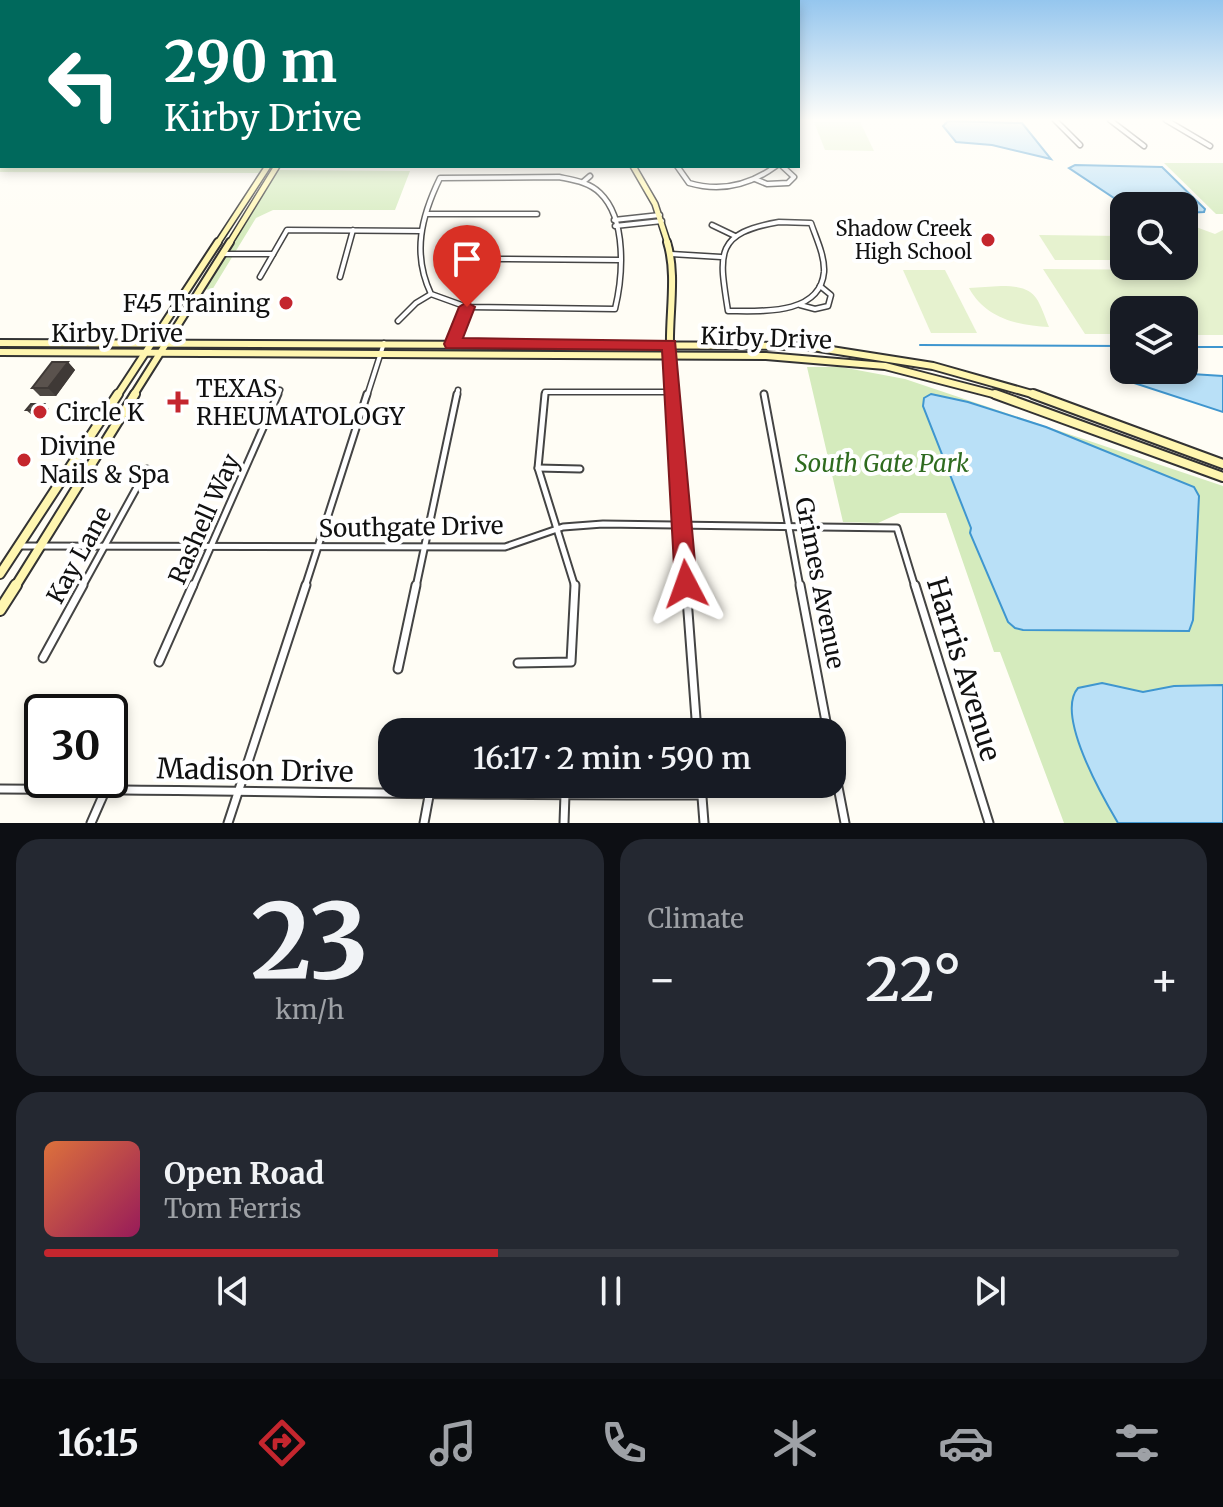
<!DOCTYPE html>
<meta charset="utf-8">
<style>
:root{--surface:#171b24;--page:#242831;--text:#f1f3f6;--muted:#9ea1a6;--line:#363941;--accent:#c4262e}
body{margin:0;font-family:Merriweather,serif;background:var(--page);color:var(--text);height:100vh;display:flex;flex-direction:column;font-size:30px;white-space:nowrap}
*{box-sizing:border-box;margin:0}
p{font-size:26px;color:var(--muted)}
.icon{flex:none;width:44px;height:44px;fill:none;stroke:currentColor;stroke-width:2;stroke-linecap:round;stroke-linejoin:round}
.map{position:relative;height:823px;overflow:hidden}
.side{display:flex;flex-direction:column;gap:16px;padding:16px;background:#0d0f14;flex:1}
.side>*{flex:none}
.top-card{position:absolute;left:0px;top:0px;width:800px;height:168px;box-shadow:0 4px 12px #0003;background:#00695c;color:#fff;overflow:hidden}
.tools{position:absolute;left:1110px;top:192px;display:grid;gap:16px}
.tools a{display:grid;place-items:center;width:88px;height:88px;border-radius:16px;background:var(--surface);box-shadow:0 4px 12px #0003;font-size:40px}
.speed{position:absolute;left:24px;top:694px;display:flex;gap:16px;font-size:40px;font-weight:700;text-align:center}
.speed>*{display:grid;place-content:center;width:104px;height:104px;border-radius:50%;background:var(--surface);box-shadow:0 4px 12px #0003;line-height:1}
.speed .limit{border:4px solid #111;border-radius:12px;background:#fff;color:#111}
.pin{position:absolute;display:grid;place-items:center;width:68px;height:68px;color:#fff;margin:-82px -34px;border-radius:50% 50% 50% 0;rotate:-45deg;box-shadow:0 0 8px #0007}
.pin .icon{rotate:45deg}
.me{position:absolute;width:88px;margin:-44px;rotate:356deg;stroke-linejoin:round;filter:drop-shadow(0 0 6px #0008)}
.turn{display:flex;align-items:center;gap:28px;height:168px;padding:0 32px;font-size:36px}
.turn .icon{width:104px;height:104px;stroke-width:2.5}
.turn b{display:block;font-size:56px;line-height:68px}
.big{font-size:60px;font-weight:600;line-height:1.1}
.side .card{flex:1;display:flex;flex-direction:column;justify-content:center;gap:12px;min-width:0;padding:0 28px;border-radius:24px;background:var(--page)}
.side .dial{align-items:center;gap:0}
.dial b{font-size:104px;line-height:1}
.song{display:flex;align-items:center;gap:24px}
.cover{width:96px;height:96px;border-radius:12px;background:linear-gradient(135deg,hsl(20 70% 55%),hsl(330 70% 35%))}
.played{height:8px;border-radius:4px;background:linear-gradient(90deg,var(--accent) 40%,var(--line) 40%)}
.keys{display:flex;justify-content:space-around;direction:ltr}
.heat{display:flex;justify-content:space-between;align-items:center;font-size:44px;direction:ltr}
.side .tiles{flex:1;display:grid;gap:16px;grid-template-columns:1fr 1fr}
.card:last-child{grid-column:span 2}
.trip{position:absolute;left:378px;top:718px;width:468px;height:80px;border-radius:24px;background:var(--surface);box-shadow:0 4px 12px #0003;font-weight:600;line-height:80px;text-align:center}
.dock{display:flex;height:128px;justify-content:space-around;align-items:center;background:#090b0e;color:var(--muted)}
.dock .icon{width:56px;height:56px}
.dock .on{color:var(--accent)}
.dock b{font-size:36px;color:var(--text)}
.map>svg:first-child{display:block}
</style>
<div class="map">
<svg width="1223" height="823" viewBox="0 0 1223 823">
<rect width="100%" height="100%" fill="#fffdf5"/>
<g fill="#d5ebbd">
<path d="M 2,137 L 2,166 L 270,166 L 265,173 L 0,172 Z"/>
<path d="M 1164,163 L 1223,163 L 1223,214 L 1216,214 Z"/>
<path d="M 275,170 L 410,171 L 395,210 L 273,210 L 256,218 L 212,290 L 202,289 Z"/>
<path d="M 807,367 L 841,367 L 905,379 L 1223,486 L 1223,823 L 1064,823 L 1000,652 L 994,652 L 946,513 L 900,513 L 878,523 L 843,522 Z"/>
</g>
<g fill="#e6f2cf">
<path d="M 814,122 L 860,122 L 874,151 L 825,150 Z"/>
<path d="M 1196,227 L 1215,234 L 1223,230 L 1223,335 L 1184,335 L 1184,310 L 1124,310 L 1124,334 L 1085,334 L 1043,269 L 1173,270 L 1170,266 L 1184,266 L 1184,242 Z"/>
<path d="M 1039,235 L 1124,236 L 1124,260 L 1055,260 Z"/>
<path d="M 903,270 L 945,270 L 977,333 L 931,333 Z"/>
<path d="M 1001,286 C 1036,286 1037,296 1049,327 C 1018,326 985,318 969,288 Z"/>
</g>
<g fill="#b9e0f7" stroke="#3f96cf" stroke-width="2">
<path d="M 948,121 L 1022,123 L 1051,159 L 992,145 L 956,142 L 943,126 Z"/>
<path d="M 1075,165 L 1162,167 L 1205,209 L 1204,212 L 1184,213 L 1184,206 L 1126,206 L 1069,168 Z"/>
<path d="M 1113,369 L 1223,376 L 1223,412 L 1122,379 L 1113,374 Z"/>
<path d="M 931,394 L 968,402 L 1046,427 L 1194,487 L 1199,496 L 1193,620 L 1189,631 L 1023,630 L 1015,628 L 1008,622 L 970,533 L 971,528 L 923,406 L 924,398 Z"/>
<path d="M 1102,683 L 1143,692 L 1174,686 L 1223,685 L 1223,823 L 1118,823 C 1102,796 1055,714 1078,688 Z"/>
</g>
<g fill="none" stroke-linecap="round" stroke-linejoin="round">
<g stroke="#3f96cf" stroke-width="2">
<path d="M 920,345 L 1124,346"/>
<path d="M 1184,347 L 1223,347"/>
</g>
<defs>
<g id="street-far2">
<path d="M 1055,120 L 1080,145"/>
<path d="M 1110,120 L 1144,146"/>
<path d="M 1166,120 L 1210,146"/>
<path d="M 677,166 L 689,183 C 720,192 750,185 776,166"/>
<path d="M 559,177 C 573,180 589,182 600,193 C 627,219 623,276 615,309 L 467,307 L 431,294 C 412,254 421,217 440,178 Z"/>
<path d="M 755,179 L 767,184 L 788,183 L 794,177 L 782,166"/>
<path d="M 583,182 L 590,176"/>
<path d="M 427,214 L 537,214"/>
<path d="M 614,220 L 660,215"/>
<path d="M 779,222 L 811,223 C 816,238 825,256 824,272 C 820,316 760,311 728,311 C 719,254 714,233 779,222 Z"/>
<path d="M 712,225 L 735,236"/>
<path d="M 615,226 L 662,221"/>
<path d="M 223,254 L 273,254"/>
<path d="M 671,254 L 721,257"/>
<path d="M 498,259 L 619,260"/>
<path d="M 260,277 L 287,230 L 421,231"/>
<path d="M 340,277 L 353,230"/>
<path d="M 800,305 L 815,309 L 828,306 L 831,295 L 820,286"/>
<path d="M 398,321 L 416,303 L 431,294"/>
<path d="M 452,344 L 467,307"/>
<path d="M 670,356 L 673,396"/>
<path d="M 277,396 L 280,390"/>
<path d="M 367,396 L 384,343"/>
<path d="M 457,396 L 458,390"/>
<path d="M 545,396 L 545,392 L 673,392"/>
</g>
<g id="street-far1">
<path d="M 545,394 L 538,468 L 575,587"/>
<path d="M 673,394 L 687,587"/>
<path d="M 764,394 L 800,587"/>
<path d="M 538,468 L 580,469"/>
<path d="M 19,546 L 505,547 L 563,527 L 603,524 L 897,528 L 915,587"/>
<path d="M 82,587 L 147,469"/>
<path d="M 193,587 L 278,394"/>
<path d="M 305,587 L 367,394"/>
<path d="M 416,587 L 457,394"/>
</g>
<g id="street">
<path d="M 686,585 L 697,732"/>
<path d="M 800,585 L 828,732"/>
<path d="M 915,585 L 989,823"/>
<path d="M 43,658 L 83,585"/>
<path d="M 159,662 L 193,585"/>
<path d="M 518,663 L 571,662 L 575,585"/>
<path d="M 398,669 L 416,585"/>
<path d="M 832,756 L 845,823"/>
<path d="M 701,784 L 704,823"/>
<path d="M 0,789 C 234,790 468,796 702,795"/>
<path d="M 91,823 L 105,791"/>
<path d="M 228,823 L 306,585"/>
<path d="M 424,823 L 429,796"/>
<path d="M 564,823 L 565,794"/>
</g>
<g id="secondary-far3">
<path d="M 633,166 L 655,204 L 668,244"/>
<path d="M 217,244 L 268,166"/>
<path d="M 229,244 L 277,166"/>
</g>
<g id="secondary-far2">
<path d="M 667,242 C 677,274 669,313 670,347"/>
<path d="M 0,343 L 806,346 L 933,366 L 1039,396"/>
<path d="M 0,352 L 766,356 L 885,366 L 1001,396"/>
<path d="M 117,396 L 218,242"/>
<path d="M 133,396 L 230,242"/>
</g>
<g id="secondary-far1">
<path d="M 995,394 L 1223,477"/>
<path d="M 1033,394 L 1223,464"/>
<path d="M 0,574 L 118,394"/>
<path d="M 15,587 L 135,394"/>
</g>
<path id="secondary" d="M 0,610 L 16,585"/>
</defs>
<use href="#street-far2" stroke="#444" stroke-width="7"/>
<use href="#street-far1" stroke="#444" stroke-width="9"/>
<use href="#street" stroke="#444" stroke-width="11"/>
<use href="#secondary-far3" stroke="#333" stroke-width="8"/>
<use href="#secondary-far2" stroke="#333" stroke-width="10"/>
<use href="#secondary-far1" stroke="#333" stroke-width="12"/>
<use href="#secondary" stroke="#333" stroke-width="14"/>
<use href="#street-far2" stroke="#fff" stroke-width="4"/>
<use href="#street-far1" stroke="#fff" stroke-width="5"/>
<use href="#street" stroke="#fff" stroke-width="7"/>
<use href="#secondary-far3" stroke="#fff6b0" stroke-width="5"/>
<use href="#secondary-far2" stroke="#fff6b0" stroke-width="6"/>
<use href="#secondary-far1" stroke="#fff6b0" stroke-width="8"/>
<use href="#secondary" stroke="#fff6b0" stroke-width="10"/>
</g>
<g fill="#4d4742">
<path d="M 68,362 L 75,370 L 56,396 L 40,396 L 32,388 Z"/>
<path d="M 44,404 L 49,409 L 44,416 L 32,415 L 26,410 Z"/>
</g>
<g fill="#3f3936">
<path d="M 68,362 L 75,370 L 56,396 L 48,388 Z"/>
<path d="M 44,404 L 49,409 L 44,416 L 39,410 Z"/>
</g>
<g fill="#5a524d" stroke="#3f3936" stroke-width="2">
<path d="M 52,362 L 68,362 L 48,388 L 32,388 Z"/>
<path d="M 31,404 L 44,404 L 39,410 L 26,410 Z"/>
</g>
<linearGradient id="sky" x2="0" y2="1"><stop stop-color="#95c6ee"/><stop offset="0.51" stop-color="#fffefa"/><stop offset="1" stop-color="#fffefa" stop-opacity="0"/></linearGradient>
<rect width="1223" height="235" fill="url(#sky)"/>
<path fill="#c4262e" stroke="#7f191e" stroke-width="2" d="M 467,302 L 475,307 L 463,338 L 675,341 L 697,584 L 694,591 L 686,594 L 678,591 L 675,584 L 662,350 L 446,348 L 444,344 L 459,307 Z"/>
<g fill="#c4262e" stroke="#fff" stroke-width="3">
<circle cx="988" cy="240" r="8"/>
<circle cx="286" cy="303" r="8"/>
<path d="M174 390h8v8h8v8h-8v8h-8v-8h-8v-8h8z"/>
<circle cx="40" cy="412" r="8"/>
<circle cx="24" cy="460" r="8"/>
</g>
<g text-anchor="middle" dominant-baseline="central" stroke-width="8" stroke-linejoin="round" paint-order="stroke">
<g font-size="20" fill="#111" stroke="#fff" text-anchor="end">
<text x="972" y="228">Shadow Creek<tspan x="972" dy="23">High School</tspan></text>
</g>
<g font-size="24" fill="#111" stroke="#fff" text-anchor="start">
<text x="270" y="303" text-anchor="end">F45 Training</text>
<text x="196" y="388">TEXAS<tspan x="196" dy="28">RHEUMATOLOGY</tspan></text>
<text x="56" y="412">Circle K</text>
<text x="40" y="446">Divine<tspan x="40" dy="28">Nails &amp; Spa</tspan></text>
</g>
<g font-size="24" fill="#111" stroke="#fff">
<text x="117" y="333">Kirby Drive</text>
<text transform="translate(766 338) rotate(2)">Kirby Drive</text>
<text transform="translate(204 519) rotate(-66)">Rashell Way</text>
<text transform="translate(411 527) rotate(-1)">Southgate Drive</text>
<text transform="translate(79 555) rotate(-61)">Kay Lane</text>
<text transform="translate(820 583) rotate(79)">Grimes Avenue</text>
</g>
<g font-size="24" font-style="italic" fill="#2f6b1f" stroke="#fff">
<text x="882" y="463">South Gate Park</text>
</g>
<g font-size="28" fill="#111" stroke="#fff">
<text transform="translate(964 669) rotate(73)">Harris Avenue</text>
<text transform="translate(255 770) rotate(1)">Madison Drive</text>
</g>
</g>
</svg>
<div class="tools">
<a><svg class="icon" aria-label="search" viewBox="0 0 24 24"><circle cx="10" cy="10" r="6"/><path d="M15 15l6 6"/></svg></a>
<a><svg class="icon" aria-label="layers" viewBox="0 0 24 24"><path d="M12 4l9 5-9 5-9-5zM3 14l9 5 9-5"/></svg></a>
</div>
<div class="speed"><div class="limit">30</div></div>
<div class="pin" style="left:467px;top:307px;background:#d93025"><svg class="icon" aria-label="arrive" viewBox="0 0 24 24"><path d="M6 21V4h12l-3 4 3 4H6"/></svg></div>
<svg class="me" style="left:686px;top:584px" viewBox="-20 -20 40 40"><path d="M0-17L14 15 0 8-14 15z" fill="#c4262e" stroke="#fff" stroke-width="4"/></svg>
<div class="trip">16:17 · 2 min · 590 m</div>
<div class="top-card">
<div class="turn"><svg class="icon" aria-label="left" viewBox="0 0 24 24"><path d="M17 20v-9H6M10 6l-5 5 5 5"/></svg><div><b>290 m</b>Kirby Drive</div></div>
</div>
</div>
<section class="side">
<div class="tiles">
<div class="card dial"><b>23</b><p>km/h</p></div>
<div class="card"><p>Climate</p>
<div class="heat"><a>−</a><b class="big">22°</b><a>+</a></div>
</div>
<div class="card">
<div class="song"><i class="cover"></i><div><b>Open Road</b><p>Tom Ferris</p></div></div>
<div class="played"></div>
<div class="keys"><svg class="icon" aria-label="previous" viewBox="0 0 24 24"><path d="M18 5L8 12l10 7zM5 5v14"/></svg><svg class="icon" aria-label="pause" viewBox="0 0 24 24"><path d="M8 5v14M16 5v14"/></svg><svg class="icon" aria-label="next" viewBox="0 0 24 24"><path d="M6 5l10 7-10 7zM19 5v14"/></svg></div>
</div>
</div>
</section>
<nav class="dock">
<b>16:15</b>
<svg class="icon on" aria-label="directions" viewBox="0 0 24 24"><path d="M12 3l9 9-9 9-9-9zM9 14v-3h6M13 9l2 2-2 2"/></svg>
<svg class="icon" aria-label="music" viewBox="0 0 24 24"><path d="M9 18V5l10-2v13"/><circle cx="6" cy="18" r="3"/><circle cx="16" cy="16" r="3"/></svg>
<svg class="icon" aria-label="phone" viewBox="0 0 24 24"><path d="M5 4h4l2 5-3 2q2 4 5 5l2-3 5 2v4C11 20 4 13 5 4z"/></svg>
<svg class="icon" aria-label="climate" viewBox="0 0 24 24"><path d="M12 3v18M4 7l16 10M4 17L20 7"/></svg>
<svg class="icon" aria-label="car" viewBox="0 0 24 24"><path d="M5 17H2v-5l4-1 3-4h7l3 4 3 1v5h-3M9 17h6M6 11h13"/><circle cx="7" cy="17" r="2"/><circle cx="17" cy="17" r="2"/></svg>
<svg class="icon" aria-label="filters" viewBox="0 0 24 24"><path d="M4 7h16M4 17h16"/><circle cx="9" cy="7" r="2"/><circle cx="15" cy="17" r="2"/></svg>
</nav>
